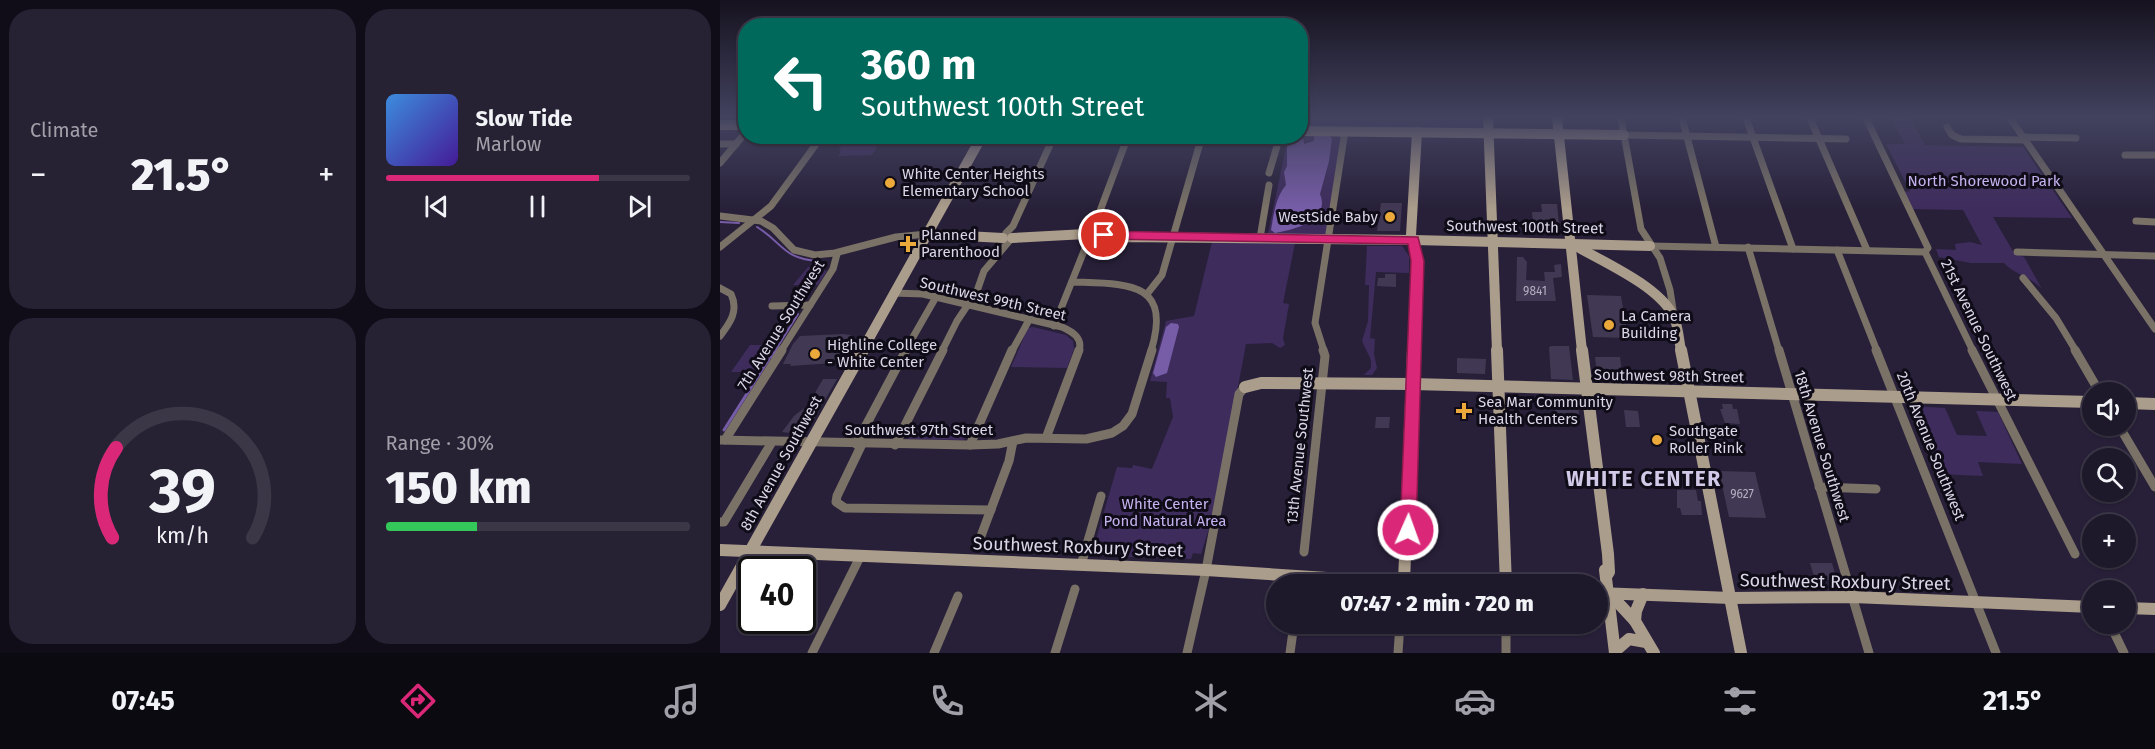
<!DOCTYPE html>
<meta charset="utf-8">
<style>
:root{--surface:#1e182b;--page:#262133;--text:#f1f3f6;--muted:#a1a0a9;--line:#3c3747;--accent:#db2777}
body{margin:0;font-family:"Fira Sans",sans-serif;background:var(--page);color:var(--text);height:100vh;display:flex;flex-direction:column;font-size:22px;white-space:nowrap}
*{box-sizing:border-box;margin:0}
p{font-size:20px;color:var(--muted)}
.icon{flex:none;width:33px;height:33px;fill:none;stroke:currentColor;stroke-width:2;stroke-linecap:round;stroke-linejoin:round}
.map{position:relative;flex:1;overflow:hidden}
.side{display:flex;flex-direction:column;gap:9px;padding:9px;background:#100d18;width:720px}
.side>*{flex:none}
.hud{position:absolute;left:18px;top:18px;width:570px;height:126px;border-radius:24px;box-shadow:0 2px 4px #0004,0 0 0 2px var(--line);background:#00695c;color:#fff;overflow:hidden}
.buttons{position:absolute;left:1362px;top:382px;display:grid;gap:12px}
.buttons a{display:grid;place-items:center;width:54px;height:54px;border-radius:50%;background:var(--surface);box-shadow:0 2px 4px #0004,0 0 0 2px var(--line);font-size:30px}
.speed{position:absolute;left:18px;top:556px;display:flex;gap:12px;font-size:30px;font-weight:700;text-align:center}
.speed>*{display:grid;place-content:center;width:78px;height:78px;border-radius:50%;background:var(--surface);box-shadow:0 2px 4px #0004,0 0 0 2px var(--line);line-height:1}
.speed .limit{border:3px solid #111;border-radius:9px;background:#fff;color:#111}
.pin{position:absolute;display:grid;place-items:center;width:51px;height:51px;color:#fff;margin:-26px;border:3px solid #fff;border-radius:50%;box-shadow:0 2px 6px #0007}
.me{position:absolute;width:66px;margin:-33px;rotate:2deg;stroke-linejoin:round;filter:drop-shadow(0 0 4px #0008)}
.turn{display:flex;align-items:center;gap:21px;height:126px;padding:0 24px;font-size:27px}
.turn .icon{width:78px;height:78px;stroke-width:2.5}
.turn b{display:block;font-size:42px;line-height:51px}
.big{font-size:45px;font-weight:800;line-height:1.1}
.side .card{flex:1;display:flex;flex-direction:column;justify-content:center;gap:9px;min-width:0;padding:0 21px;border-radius:24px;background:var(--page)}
.side .dial{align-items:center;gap:0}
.dial svg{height:156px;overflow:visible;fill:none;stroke:var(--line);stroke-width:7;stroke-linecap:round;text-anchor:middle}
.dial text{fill:var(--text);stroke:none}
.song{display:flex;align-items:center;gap:18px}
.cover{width:72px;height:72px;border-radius:9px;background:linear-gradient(135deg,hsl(210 70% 55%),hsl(260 70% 35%))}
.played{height:6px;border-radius:3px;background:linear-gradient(90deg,var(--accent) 70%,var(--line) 70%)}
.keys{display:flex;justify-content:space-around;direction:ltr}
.heat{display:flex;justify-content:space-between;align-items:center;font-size:33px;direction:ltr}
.charge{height:9px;border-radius:4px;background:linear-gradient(90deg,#34c759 30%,var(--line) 0)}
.side .tiles{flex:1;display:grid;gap:9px;grid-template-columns:repeat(2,1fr)}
.trip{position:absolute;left:546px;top:574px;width:342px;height:60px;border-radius:30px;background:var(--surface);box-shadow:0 2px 4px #0004,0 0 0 2px var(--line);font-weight:800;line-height:60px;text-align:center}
.tabs{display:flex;height:96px;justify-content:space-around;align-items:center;background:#0c0a11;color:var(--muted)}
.tabs .icon{width:42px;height:42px}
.tabs .selected{color:var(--accent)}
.tabs b{font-size:27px;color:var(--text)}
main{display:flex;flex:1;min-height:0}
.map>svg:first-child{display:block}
</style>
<main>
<section class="side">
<div class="tiles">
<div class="card"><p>Climate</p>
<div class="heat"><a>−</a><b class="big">21.5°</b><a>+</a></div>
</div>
<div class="card">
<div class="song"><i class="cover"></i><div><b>Slow Tide</b><p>Marlow</p></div></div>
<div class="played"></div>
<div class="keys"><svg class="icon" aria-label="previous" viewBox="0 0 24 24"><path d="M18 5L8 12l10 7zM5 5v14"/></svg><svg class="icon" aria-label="pause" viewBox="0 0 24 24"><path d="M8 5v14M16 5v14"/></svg><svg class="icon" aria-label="next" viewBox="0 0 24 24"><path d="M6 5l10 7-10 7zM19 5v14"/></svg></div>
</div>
<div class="card dial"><svg viewBox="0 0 100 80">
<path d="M14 69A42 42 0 1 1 86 69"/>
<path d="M14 69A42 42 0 0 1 16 23" stroke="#db2777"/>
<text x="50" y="56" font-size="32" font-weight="700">39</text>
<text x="50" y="72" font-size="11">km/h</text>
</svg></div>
<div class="card"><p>Range · 30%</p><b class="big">150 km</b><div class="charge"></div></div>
</div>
</section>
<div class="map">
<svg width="1435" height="653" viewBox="0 0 1435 653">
<rect width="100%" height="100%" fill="#282039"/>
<g fill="#3e2c5d">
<path d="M 580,118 L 762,118 L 763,126 L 758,129 L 581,127 Z"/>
<path d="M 1171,118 L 1190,118 L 1205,145 L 1303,147 L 1352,218 L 1273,217 L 1294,253 L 1304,257 L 1322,289 C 1310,276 1295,275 1284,263 L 1251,263 L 1219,257 L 1216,249 L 1236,250 L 1235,244 L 1250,242 L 1262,245 L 1243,210 L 1191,209 L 1183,192 L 1190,191 L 1166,144 L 1185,144 Z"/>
<path d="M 581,133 L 622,136 L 606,235 L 548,234 L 568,137 L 580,136 Z"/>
<path d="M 130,137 L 130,136 L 163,137 L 152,155 L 118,156 L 121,152 L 119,149 L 125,139 Z"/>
<path d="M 492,242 L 575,243 L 563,303 L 569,304 L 563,338 L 565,345 L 560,348 L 552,343 L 526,344 L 495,509 L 481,554 L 473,553 L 471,559 L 380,556 L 381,550 L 373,550 L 397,467 L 412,468 L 413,465 L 432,469 L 453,417 L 450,398 L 446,398 L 447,382 L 430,381 L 446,321 L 474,316 Z"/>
<path d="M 647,246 L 682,246 L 689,256 L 689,273 L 656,272 L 650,338 L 655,339 L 654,354 L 657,368 L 652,375 L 644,375 L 651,368 L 651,360 L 642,341 L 648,321 L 649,285 L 645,285 Z"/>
<path d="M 88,267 L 100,267 L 100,270 L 107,271 L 98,285 L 73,285 Z"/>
<path d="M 313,327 L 346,335 L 353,341 L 354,349 L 347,368 L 291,367 L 308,328 Z"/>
<path d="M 30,345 L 58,345 L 39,372 L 11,372 Z"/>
<path d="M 1191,406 L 1225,408 L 1237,435 L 1267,436 L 1256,411 L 1278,412 L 1302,464 L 1258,462 L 1263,476 L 1218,474 Z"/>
<path d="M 192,424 L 253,426 L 248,436 L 243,440 L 188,439 L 186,436 Z"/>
</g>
<g fill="#775da8">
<path d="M 594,135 L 607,135 L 612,138 L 609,161 L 600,194 C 611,221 573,230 555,233 L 551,230 C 554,214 555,198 566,185 L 564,172 L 567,166 L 567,147 L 579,137 L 583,136 L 584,144 L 594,141 Z"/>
<path d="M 451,323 L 458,324 L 459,327 L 447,373 L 436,377 L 433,373 L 446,327 Z"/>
</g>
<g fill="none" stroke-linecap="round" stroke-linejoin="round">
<g stroke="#775da8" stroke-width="2">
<path d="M 0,222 L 19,223"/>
<path d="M 37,227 C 63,243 63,259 98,261"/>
<path d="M 55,351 L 78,314"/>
</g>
<g stroke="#775da8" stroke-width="3">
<path d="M 51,357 L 56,350"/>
<path d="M 4,430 L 49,359"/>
</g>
</g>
<g fill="#413853">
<path d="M 650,118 L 683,118 L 682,124 L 649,124 Z"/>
<path d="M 661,203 L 682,203 L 680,231 L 657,231 Z"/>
<path d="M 821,204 L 837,204 L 839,224 L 813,224 L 812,212 L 822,212 Z"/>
<path d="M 797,257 L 803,257 L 807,262 L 806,280 L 825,281 L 824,272 L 835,272 L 834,265 L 841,264 L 842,277 L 833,278 L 836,301 L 796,301 Z"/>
<path d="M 665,274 L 676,274 L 676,287 L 657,286 L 658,278 L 665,278 Z"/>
<path d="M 867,295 L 901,296 L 908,338 L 873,337 Z"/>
<path d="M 123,334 L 131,335 L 128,341 L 130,341 L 120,358 L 117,358 L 114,363 L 70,366 L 71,364 L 63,364 L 73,344 L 80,336 Z"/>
<path d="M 832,346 L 849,346 L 853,380 L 831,379 L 829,347 Z"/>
<path d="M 875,357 L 900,357 L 903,381 L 878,381 Z"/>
<path d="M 737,358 L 766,359 L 765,374 L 737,373 Z"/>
<path d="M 103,379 L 117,379 L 85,435 L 62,432 L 74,416 L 88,405 Z"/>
<path d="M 834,396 L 858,397 L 859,415 L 835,414 Z"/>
<path d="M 1002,404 L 1012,404 L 1013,409 L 1017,409 L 1020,424 L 1005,423 L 1000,409 L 1003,409 Z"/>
<path d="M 904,410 L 918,411 L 920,427 L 906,427 Z"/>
<path d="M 656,417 L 670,417 L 669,428 L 655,428 Z"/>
<path d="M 999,471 L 1035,472 L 1046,518 L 1009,517 Z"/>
<path d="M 957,490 L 976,490 L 978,501 L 981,501 L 982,515 L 962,515 L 960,508 L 957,508 Z"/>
<path d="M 661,529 L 674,529 L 673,546 L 659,545 Z"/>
<path d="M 1090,563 L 1112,563 L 1117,580 L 1095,580 Z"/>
</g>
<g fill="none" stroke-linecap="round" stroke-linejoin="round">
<g stroke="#7a7266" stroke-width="7">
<path d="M 901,118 L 921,229 L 940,258 L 950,290 L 954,316"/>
<path d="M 962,118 L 996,247"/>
<path d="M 1026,118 L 1073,249"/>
<path d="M 1090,118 L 1147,250"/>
<path d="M 1146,118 L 1208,248 L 1205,252 L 1253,351"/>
<path d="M 1290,118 L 1435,329"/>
<path d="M 1227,127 L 1232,135 L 1241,139 L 1306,140"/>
<path d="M 904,135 L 1126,139"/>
<path d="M 1303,137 L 1356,138"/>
<path d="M 0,144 L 16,144"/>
<path d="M 1405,155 L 1435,155"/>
<path d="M 0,163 L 26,132"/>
<path d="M 549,173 L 560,136"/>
<path d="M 0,216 L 41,221 L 53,228 L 74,250 L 95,255 L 115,253 L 176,237 L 207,234"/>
<path d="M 1416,221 L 1435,222"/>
<path d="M 286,233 L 293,226 L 334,136"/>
<path d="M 367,234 L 374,227 L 408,136"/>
<path d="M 540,238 L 549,185"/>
<path d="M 930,246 L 1205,252"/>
<path d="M 0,247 L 51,206 L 102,136"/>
<path d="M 1028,247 L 1059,351"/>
<path d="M 1117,250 L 1157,351"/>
<path d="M 1297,252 L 1435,256"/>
<path d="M 1303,278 L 1336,318 L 1356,351"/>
<path d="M 352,282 C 406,284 453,280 431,351"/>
<path d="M 0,288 L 11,294 C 19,311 10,323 0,336"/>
<path d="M 173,293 L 203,294 L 342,327 C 353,332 363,338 359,351"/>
<path d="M 427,294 L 442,275 L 482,136"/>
<path d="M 52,306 L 90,305"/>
<path d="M 334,326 L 366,246 L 372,240"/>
<path d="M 61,351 L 113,269 L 117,254"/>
<path d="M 185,351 L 216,297"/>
<path d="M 222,351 L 237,321 L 257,291 L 264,271 L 291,239"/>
<path d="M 292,351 L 309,320"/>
<path d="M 604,351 L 595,323 L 625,131"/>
</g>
<g stroke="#7a7266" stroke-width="9">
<path d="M 1059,350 L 1149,653"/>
<path d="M 1156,350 L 1276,653"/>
<path d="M 1252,350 L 1355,554"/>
<path d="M 1355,350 L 1380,393"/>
<path d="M 1399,426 L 1435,487"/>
<path d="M 326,438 L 359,350"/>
<path d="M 0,440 L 250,445 L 278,444 L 306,438 L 366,439 L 392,433 L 403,426 L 412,414 L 432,350"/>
<path d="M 5,440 L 62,350"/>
<path d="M 136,444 L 186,350"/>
<path d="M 142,444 L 117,496 L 116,502 L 125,508 L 271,510"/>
<path d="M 175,445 L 223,350"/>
<path d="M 250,445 L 292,350"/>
<path d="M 1099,487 L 1156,489"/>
<path d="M 0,522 L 4,522 L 52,442"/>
<path d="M 261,536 L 289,461 L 293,441"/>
<path d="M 584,552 L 605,356 L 603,350"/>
<path d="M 361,565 L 381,496"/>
<path d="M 786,624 L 786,653"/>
<path d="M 1390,624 L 1404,653"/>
<path d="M 92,653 L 140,557"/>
<path d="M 214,653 L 238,596"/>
<path d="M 335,653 L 355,589"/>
<path d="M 467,653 L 486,570 L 519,394 L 525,387"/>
<path d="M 570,653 L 574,624"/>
<path d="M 678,653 L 680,624"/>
</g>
<g stroke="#ab9d8b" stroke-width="10">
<path d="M 768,118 L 777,351"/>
<path d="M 837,118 L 862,351"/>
<path d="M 0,125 L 26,125"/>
<path d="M 580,131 L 904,135"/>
<path d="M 207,234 L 283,238"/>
<path d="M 292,238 L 366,234"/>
<path d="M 373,239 L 404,237 L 694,240 L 930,246"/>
<path d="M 854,245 C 883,262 937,285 953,315 C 958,324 959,340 961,351"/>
<path d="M 142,351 L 262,136"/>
<path d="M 693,351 L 697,261 L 691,235 L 697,132"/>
</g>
<g stroke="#ab9d8b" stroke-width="12">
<path d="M 777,350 L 786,585"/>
<path d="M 862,350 L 888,554 L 889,572 L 887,575"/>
<path d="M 961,350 L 1021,653"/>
<path d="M 525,387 L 541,383 L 693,384 L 1372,402"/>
<path d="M 1406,403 L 1435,404"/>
<path d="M 0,550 L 486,570 L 714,585"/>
<path d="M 885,570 L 895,653"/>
<path d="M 684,582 L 693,350"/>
<path d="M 878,593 L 1011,598 L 1133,597 L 1372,607"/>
<path d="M 890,594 L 915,621 L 934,653"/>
<path d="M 0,605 L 143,350"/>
<path d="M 1406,608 L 1435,609"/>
<path d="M 915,621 L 916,611 L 923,594"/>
<path d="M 895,651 L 909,639 L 926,642"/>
</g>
</g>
<linearGradient id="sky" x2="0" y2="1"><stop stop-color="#16121f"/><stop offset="0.56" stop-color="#42425f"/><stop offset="1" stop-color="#42425f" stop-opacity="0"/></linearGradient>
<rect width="1435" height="209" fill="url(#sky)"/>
<path fill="#db2777" stroke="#8e194d" stroke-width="1.5" d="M 384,231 L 698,237 L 704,261 L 696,530 L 694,536 L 688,538 L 682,536 L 680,530 L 691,261 L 688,244 L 384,239 L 377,235 Z"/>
<g fill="#eca93b" stroke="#100c17" stroke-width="2">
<circle cx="170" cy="183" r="6"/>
<circle cx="670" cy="217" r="6"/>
<path d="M185 235h6v6h6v6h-6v6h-6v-6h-6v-6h6z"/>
<circle cx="889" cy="325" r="6"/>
<circle cx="95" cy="354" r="6"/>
<path d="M741 402h6v6h6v6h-6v6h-6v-6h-6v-6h6z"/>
<circle cx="937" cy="440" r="6"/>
</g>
<g text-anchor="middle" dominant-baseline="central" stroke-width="6" stroke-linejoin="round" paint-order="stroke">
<g font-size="12" fill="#b5afc3">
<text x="815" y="291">9841</text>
<text x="1022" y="494">9627</text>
</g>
<g font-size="15" fill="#dcd7e8" stroke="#100c17" text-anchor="start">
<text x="182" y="174">White Center Heights<tspan x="182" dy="17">Elementary School</tspan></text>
<text x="658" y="217" text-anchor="end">WestSide Baby</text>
<text x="201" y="235">Planned<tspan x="201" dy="17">Parenthood</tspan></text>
<text x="901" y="316">La Camera<tspan x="901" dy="17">Building</tspan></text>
<text x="107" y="345">Highline College<tspan x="107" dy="17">- White Center</tspan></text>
<text x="758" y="402">Sea Mar Community<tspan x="758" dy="17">Health Centers</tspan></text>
<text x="949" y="431">Southgate<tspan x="949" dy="17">Roller Rink</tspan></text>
</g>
<g font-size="15" fill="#c5b2f0" stroke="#100c17">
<text x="1264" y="181">North Shorewood Park</text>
<text x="445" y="504">White Center<tspan x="445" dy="17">Pond Natural Area</tspan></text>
</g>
<g font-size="15" fill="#dcd7e8" stroke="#100c17">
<text transform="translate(805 227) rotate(1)">Southwest 100th Street</text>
<text transform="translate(273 299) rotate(13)">Southwest 99th Street</text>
<text transform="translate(61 325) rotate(-58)">7th Avenue Southwest</text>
<text transform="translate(1259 330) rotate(64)">21st Avenue Southwest</text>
<text transform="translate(949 376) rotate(1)">Southwest 98th Street</text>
<text x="199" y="430">Southwest 97th Street</text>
<text transform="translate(580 446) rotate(-84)">13th Avenue Southwest</text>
<text transform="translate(1102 446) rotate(73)">18th Avenue Southwest</text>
<text transform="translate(1211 446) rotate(68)">20th Avenue Southwest</text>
<text transform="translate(61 463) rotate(-61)">8th Avenue Southwest</text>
</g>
<g font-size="18" fill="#dcd7e8" stroke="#100c17">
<text transform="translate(358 547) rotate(2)">Southwest Roxbury Street</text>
<text transform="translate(1125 582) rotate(1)">Southwest Roxbury Street</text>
</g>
<g font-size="21" font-weight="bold" letter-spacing="1.5" fill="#d2c9e9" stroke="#100c17">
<text x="924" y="479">WHITE CENTER</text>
</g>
</g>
</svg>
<div class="buttons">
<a><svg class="icon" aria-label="sound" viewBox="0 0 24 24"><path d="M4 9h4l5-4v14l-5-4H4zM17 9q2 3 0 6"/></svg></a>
<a><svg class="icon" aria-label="search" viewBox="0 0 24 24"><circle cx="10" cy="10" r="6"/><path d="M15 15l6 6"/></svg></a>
<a>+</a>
<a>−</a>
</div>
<div class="speed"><div class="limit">40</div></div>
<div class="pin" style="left:384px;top:235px;background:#d93025"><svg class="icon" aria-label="arrive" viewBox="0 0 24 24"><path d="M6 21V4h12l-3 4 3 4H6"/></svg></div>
<svg class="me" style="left:688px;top:530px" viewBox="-20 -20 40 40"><circle r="17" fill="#db2777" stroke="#fff" stroke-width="3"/><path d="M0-11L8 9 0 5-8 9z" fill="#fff"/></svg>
<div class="trip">07:47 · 2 min · 720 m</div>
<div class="hud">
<div class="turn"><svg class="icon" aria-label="left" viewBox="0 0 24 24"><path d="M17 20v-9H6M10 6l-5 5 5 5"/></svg><div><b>360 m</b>Southwest 100th Street</div></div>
</div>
</div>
</main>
<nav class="tabs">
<b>07:45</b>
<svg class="icon selected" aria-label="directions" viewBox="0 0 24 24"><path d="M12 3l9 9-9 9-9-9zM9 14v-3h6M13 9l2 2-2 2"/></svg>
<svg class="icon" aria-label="music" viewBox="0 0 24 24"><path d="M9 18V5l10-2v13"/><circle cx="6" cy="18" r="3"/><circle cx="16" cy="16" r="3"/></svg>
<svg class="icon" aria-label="phone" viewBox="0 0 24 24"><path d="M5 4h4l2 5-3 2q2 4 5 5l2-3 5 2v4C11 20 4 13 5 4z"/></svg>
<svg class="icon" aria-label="climate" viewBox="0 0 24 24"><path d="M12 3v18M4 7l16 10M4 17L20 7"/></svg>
<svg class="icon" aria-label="car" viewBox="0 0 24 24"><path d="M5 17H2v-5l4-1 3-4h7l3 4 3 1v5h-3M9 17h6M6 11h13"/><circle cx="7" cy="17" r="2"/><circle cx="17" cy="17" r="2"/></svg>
<svg class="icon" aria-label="filters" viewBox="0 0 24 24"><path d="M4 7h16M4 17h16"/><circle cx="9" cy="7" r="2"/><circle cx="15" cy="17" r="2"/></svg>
<b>21.5°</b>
</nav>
